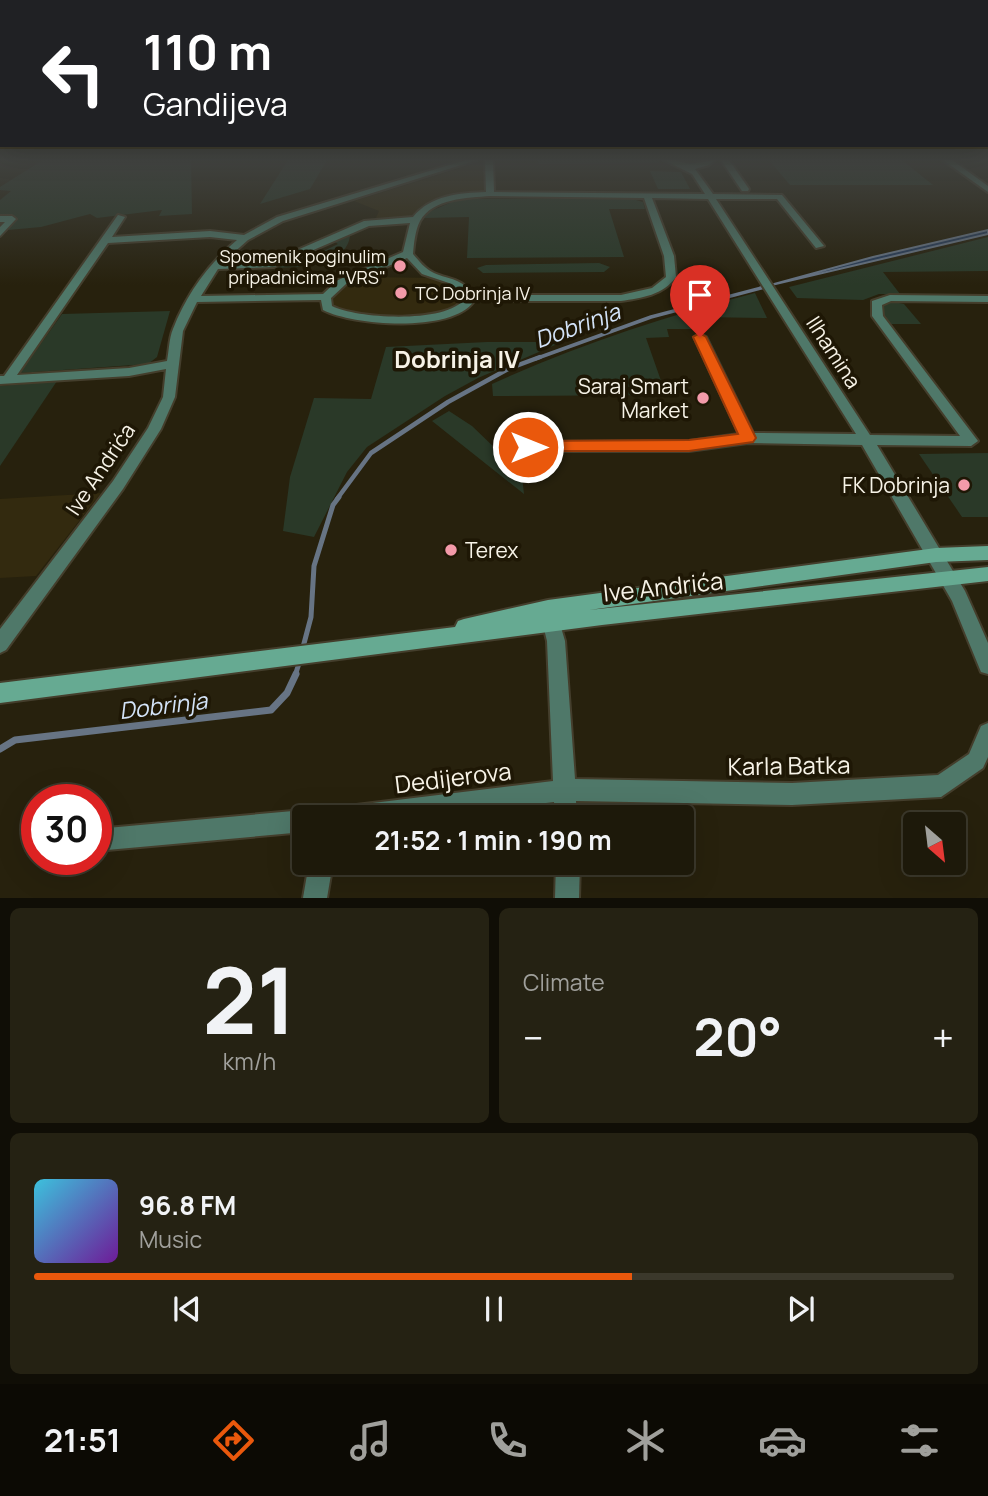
<!DOCTYPE html>
<meta charset="utf-8">
<style>
:root{--surface:#1d190a;--page:#252213;--text:#f1f3f6;--muted:#a0a09c;--line:#3b382b;--accent:#ea580c}
body{margin:0;font-family:Manrope,sans-serif;background:var(--page);color:var(--text);height:100vh;display:flex;flex-direction:column;font-size:26px;white-space:nowrap}
*{box-sizing:border-box;margin:0}
p{font-size:23px;color:var(--muted)}
.icon{flex:none;width:38px;height:38px;fill:none;stroke:currentColor;stroke-width:2;stroke-linecap:round;stroke-linejoin:round}
.map{position:relative;height:898px;overflow:hidden}
.panel{display:flex;flex-direction:column;gap:10px;padding:10px;background:#100e06;flex:1}
.panel>*{flex:none}
.banner{position:absolute;left:0px;top:0px;width:989px;height:147px;box-shadow:0 7px 28px #0002,0 0 0 2px var(--line);background:#202124;color:#fff;overflow:hidden}
.needle{width:46px;rotate:152deg}
.controls{position:absolute;left:903px;top:812px;display:grid;gap:14px}
.controls a{display:grid;place-items:center;width:63px;height:63px;border-radius:7px;background:var(--surface);box-shadow:0 7px 28px #0002,0 0 0 2px var(--line);font-size:35px}
.speed{position:absolute;left:21px;top:784px;display:flex;gap:14px;font-size:35px;font-weight:700;text-align:center}
.speed>*{display:grid;place-content:center;width:91px;height:91px;border-radius:50%;background:var(--surface);box-shadow:0 7px 28px #0002,0 0 0 2px var(--line);line-height:1}
.speed .limit{border:10px solid #d22;background:#fff;color:#111}
.pin{position:absolute;display:grid;place-items:center;width:60px;height:60px;color:#fff;margin:-72px -30px;border-radius:50% 50% 50% 0;rotate:-45deg;box-shadow:0 0 7px #0007}
.pin .icon{rotate:45deg}
.me{position:absolute;width:77px;margin:-38px;rotate:90deg;stroke-linejoin:round;filter:drop-shadow(0 0 5px #0008)}
.turn{display:flex;align-items:center;gap:24px;height:147px;padding:0 28px;font-size:32px}
.turn .icon{width:91px;height:91px;stroke-width:2.5}
.turn b{display:block;font-size:49px;line-height:60px}
.big{font-size:52px;font-weight:700;line-height:1.1}
.panel .card{flex:1;display:flex;flex-direction:column;justify-content:center;gap:10px;min-width:0;padding:0 24px;border-radius:10px;background:var(--page)}
.panel .dial{align-items:center;gap:0}
.dial b{font-size:91px;line-height:1}
.song{display:flex;align-items:center;gap:21px}
.cover{width:84px;height:84px;border-radius:10px;background:linear-gradient(135deg,hsl(190 70% 55%),hsl(280 70% 35%))}
.played{height:7px;border-radius:4px;background:linear-gradient(90deg,var(--accent) 65%,var(--line) 65%)}
.keys{display:flex;justify-content:space-around;direction:ltr}
.heat{display:flex;justify-content:space-between;align-items:center;font-size:38px;direction:ltr}
.panel .tiles{flex:1;display:grid;gap:10px;grid-template-columns:1fr 1fr}
.card:last-child{grid-column:span 2}
.trip{position:absolute;left:292px;top:805px;width:402px;height:70px;border-radius:7px;background:var(--surface);box-shadow:0 7px 28px #0002,0 0 0 2px var(--line);font-weight:700;line-height:70px;text-align:center}
.dock{display:flex;height:112px;justify-content:space-around;align-items:center;background:#0c0a04;color:var(--muted)}
.dock .icon{width:49px;height:49px}
.dock .current{color:var(--accent)}
.dock b{font-size:32px;color:var(--text)}
.map>svg:first-child{display:block}
</style>
<div class="map">
<svg width="988" height="898" viewBox="0 0 988 898">
<rect width="100%" height="100%" fill="#27210d"/>
<g fill="#332a0f">
<path d="M 480,162 L 485,162 L 484,192 L 447,199 L 414,218 L 376,218 L 379,211 L 354,201 Z"/>
<path d="M 362,277 L 441,278 L 453,282 L 467,297 L 464,304 L 443,314 L 361,316 L 335,310 L 330,301 L 332,293 L 344,283 Z"/>
<path d="M 101,493 L 36,576 L 0,578 L 0,499 Z"/>
</g>
<g fill="#2a3928">
<path d="M 43,160 L 191,160 L 192,214 L 159,216 L 162,210 L 97,218 L 90,214 L 41,227 L 8,230 L 17,218 L 0,217 L 0,200 L 11,191 L 0,190 L 0,187 Z"/>
<path d="M 288,160 L 327,160 L 310,189 L 260,204 Z"/>
<path d="M 537,160 L 658,160 L 659,163 L 539,164 Z"/>
<path d="M 769,160 L 902,160 L 933,185 L 790,185 Z"/>
<path d="M 650,171 L 681,172 L 690,189 L 658,189 Z"/>
<path d="M 629,198 L 643,202 L 645,209 L 609,209 L 624,257 L 467,258 L 469,217 L 424,218 L 424,214 L 454,201 L 470,199 Z"/>
<path d="M 350,236 C 346,267 297,267 274,268 L 295,261 L 299,263 L 338,244 L 335,242 Z"/>
<path d="M 988,237 L 988,271 L 883,272 L 900,294 L 879,294 L 863,300 L 797,298 L 789,287 Z"/>
<path d="M 599,263 L 610,267 L 604,272 L 483,273 L 477,268 L 486,265 Z"/>
<path d="M 755,293 L 767,318 L 698,317 L 702,329 L 667,329 L 669,337 L 646,338 L 666,395 L 493,396 L 492,384 C 577,345 664,317 755,293 Z"/>
<path d="M 889,301 L 904,304 L 921,324 L 888,324 L 881,315 L 880,305 Z"/>
<path d="M 170,311 L 157,357 L 148,364 L 20,373 L 62,314 Z"/>
<path d="M 487,342 L 562,342 L 478,378 L 445,396 L 367,447 L 347,472 L 314,537 L 283,531 L 290,477 L 314,398 L 371,399 L 386,347 Z"/>
<path d="M 57,381 L 0,466 L 0,386 Z"/>
<path d="M 449,411 L 472,426 L 497,450 L 519,450 L 524,494 L 432,421 Z"/>
<path d="M 988,453 L 988,517 L 962,517 L 919,454 Z"/>
</g>
<path fill="#293d59" stroke="#677484" stroke-width="2" d="M 988,230 L 988,234 L 759,288 L 873,257 Z"/>
<g fill="none" stroke-linecap="round" stroke-linejoin="round">
<path stroke="#677484" stroke-width="3.5" d="M 535,359 L 651,317 L 765,287"/>
<path stroke="#677484" stroke-width="4.5" d="M 337,499 L 371,453 L 448,402 L 508,369 L 540,357"/>
<g stroke="#677484" stroke-width="5">
<path d="M 302,651 L 311,617 L 314,566 L 333,505 L 339,497"/>
<path d="M 295,676 L 300,660"/>
</g>
<path stroke="#677484" stroke-width="7" d="M 0,749 L 15,740 L 271,710 L 287,693 L 296,674"/>
<defs>
<g id="minor">
<path d="M 466,160 L 477,160 L 283,221 L 248,240 L 222,263 L 272,261 L 364,221 L 413,217 C 431,195 459,193 486,192 L 485,160 L 493,160 L 494,192 L 705,194 L 692,174 L 664,160 L 673,160 L 690,164 L 715,160 L 709,165 L 695,169 L 713,194 L 782,195 L 824,246 L 816,248 L 777,199 L 716,199 L 870,435 L 960,436 L 872,316 L 872,301 L 890,295 L 988,296 L 988,302 L 891,301 L 882,305 L 883,316 L 978,441 L 971,446 L 877,445 L 965,591 L 988,643 L 988,674 L 981,672 L 952,601 L 862,445 L 748,443 L 689,451 L 496,451 L 494,447 L 496,443 L 501,442 L 689,441 L 739,434 L 694,337 L 700,334 L 706,337 L 753,433 L 856,434 L 708,199 L 652,198 L 674,256 L 676,277 C 663,295 642,298 621,301 L 474,301 C 453,333 354,326 323,310 L 321,300 L 197,302 L 183,331 L 175,397 L 161,429 L 123,489 L 6,650 L 0,653 L 0,629 L 113,481 L 148,428 L 163,397 L 166,369 L 129,376 L 0,384 L 0,376 L 4,376 L 118,215 L 125,217 L 112,237 L 210,231 L 244,235 L 277,217 ZM 490,196 L 644,198 L 664,256 L 666,277 L 652,288 L 621,295 L 473,295 C 462,278 450,280 434,273 C 425,269 419,261 413,254 C 414,243 415,231 420,221 C 433,198 467,198 490,196 ZM 410,223 L 403,252 L 338,280 L 323,294 L 201,296 L 218,269 L 274,267 L 369,226 ZM 210,237 L 237,240 C 209,263 186,295 173,329 C 169,338 169,351 167,361 L 129,368 L 17,375 L 108,243 ZM 407,258 L 422,274 L 452,284 L 465,298 C 449,324 357,319 332,306 L 331,298 L 346,284 Z"/>
<path d="M 721,160 L 729,160 L 749,189 L 748,191 L 742,191 Z"/>
<path d="M 943,160 L 952,160 L 988,186 L 988,192 Z"/>
<path d="M 0,216 L 12,216 L 16,219 L 0,236 L 0,227 L 5,222 L 0,222 Z"/>
<path d="M 549,605 L 555,607 L 565,641 L 575,779 L 792,783 L 938,775 L 969,754 L 981,726 L 988,723 L 988,757 L 983,768 L 941,797 L 792,805 L 576,801 L 577,817 L 555,817 L 554,802 L 434,817 L 337,817 L 340,809 L 348,806 L 553,781 L 547,641 L 540,613 L 543,607 Z"/>
<path d="M 304,810 L 312,813 L 314,817 L 304,817 L 304,832 L 96,851 L 96,829 Z"/>
<path d="M 309,863 L 333,863 L 327,898 L 303,898 Z"/>
<path d="M 556,863 L 580,863 L 579,898 L 555,898 Z"/>
</g>
<path id="secondary" d="M 988,546 L 988,560 L 936,562 L 589,610 L 988,567 L 988,581 L 602,625 L 0,703 L 0,683 L 455,627 L 458,621 L 464,619 L 548,600 L 936,548 Z"/>
</defs>
<use href="#minor" stroke="#443e2c" stroke-width="4"/>
<use href="#secondary" stroke="#443e2c" stroke-width="4"/>
<use href="#minor" fill="#4f7869" fill-rule="evenodd"/>
<use href="#secondary" fill="#66aa92" fill-rule="evenodd"/>
</g>
<linearGradient id="sky" x2="0" y2="1"><stop stop-color="#151207"/><stop offset="0.56" stop-color="#414340"/><stop offset="1" stop-color="#414340" stop-opacity="0"/></linearGradient>
<rect width="988" height="285" fill="url(#sky)"/>
<path fill="#ea580c" stroke="#983908" stroke-width="2" d="M 700,333 L 706,337 L 756,438 L 753,442 L 689,451 L 522,451 L 520,447 L 528,441 L 689,440 L 738,434 L 693,337 Z"/>
<g fill="#f39aa9" stroke="#1e1705" stroke-width="2.5">
<circle cx="400" cy="266" r="7"/>
<circle cx="401" cy="293" r="7"/>
<circle cx="703" cy="398" r="7"/>
<circle cx="964" cy="485" r="7"/>
<circle cx="451" cy="550" r="7"/>
</g>
<g text-anchor="middle" dominant-baseline="central" stroke-width="7" stroke-linejoin="round" paint-order="stroke">
<g font-size="18" fill="#f7f3e7" stroke="#1e1705" text-anchor="end">
<text x="386" y="256">Spomenik poginulim<tspan x="386" dy="21">pripadnicima "VRS"</tspan></text>
<text x="415" y="293" text-anchor="start">TC Dobrinja IV</text>
</g>
<g font-size="21" fill="#f7f3e7" stroke="#1e1705">
<text transform="translate(834 352) rotate(57)">Ilhamina</text>
<text transform="translate(100 469) rotate(-56)">Ive Andrića</text>
</g>
<g font-size="21" fill="#f7f3e7" stroke="#1e1705" text-anchor="end">
<text x="689" y="386">Saraj Smart<tspan x="689" dy="24">Market</tspan></text>
<text x="950" y="485">FK Dobrinja</text>
<text x="465" y="550" text-anchor="start">Terex</text>
</g>
<g font-size="23" font-style="italic" fill="#d3e3f8" stroke="#1e1705">
<text transform="translate(577 325) rotate(-20)">Dobrinja</text>
<text transform="translate(163 705) rotate(-7)">Dobrinja</text>
</g>
<g font-size="24" font-weight="bold" fill="#f7f3e7" stroke="#1e1705">
<text x="457" y="358">Dobrinja IV</text>
</g>
<g font-size="24" fill="#f7f3e7" stroke="#1e1705">
<text transform="translate(663 586) rotate(-6)">Ive Andrića</text>
<text transform="translate(789 765) rotate(-1)">Karla Batka</text>
<text transform="translate(453 777) rotate(-7)">Dedijerova</text>
</g>
</g>
</svg>
<div class="controls">
<a><svg class="needle" viewBox="-14 -14 28 28"><path d="M0-13l5 13h-10z" fill="#e53935"/><path d="M0 13l5-13h-10z" fill="#a0a09c"/></svg></a>
</div>
<div class="speed"><div class="limit">30</div></div>
<div class="pin" style="left:700px;top:337px;background:#d93025"><svg class="icon" aria-label="arrive" viewBox="0 0 24 24"><path d="M6 21V4h12l-3 4 3 4H6"/></svg></div>
<svg class="me" style="left:528px;top:447px" viewBox="-20 -20 40 40"><circle r="17" fill="#ea580c" stroke="#fff" stroke-width="3"/><path d="M0-11L8 9 0 5-8 9z" fill="#fff"/></svg>
<div class="trip">21:52 · 1 min · 190 m</div>
<div class="banner">
<div class="turn"><svg class="icon" aria-label="left" viewBox="0 0 24 24"><path d="M17 20v-9H6M10 6l-5 5 5 5"/></svg><div><b>110 m</b>Gandijeva</div></div>
</div>
</div>
<section class="panel">
<div class="tiles">
<div class="card dial"><b>21</b><p>km/h</p></div>
<div class="card"><p>Climate</p>
<div class="heat"><a>−</a><b class="big">20°</b><a>+</a></div>
</div>
<div class="card">
<div class="song"><i class="cover"></i><div><b>96.8 FM</b><p>Music</p></div></div>
<div class="played"></div>
<div class="keys"><svg class="icon" aria-label="previous" viewBox="0 0 24 24"><path d="M18 5L8 12l10 7zM5 5v14"/></svg><svg class="icon" aria-label="pause" viewBox="0 0 24 24"><path d="M8 5v14M16 5v14"/></svg><svg class="icon" aria-label="next" viewBox="0 0 24 24"><path d="M6 5l10 7-10 7zM19 5v14"/></svg></div>
</div>
</div>
</section>
<nav class="dock">
<b>21:51</b>
<svg class="icon current" aria-label="directions" viewBox="0 0 24 24"><path d="M12 3l9 9-9 9-9-9zM9 14v-3h6M13 9l2 2-2 2"/></svg>
<svg class="icon" aria-label="music" viewBox="0 0 24 24"><path d="M9 18V5l10-2v13"/><circle cx="6" cy="18" r="3"/><circle cx="16" cy="16" r="3"/></svg>
<svg class="icon" aria-label="phone" viewBox="0 0 24 24"><path d="M5 4h4l2 5-3 2q2 4 5 5l2-3 5 2v4C11 20 4 13 5 4z"/></svg>
<svg class="icon" aria-label="climate" viewBox="0 0 24 24"><path d="M12 3v18M4 7l16 10M4 17L20 7"/></svg>
<svg class="icon" aria-label="car" viewBox="0 0 24 24"><path d="M5 17H2v-5l4-1 3-4h7l3 4 3 1v5h-3M9 17h6M6 11h13"/><circle cx="7" cy="17" r="2"/><circle cx="17" cy="17" r="2"/></svg>
<svg class="icon" aria-label="filters" viewBox="0 0 24 24"><path d="M4 7h16M4 17h16"/><circle cx="9" cy="7" r="2"/><circle cx="15" cy="17" r="2"/></svg>
</nav>
